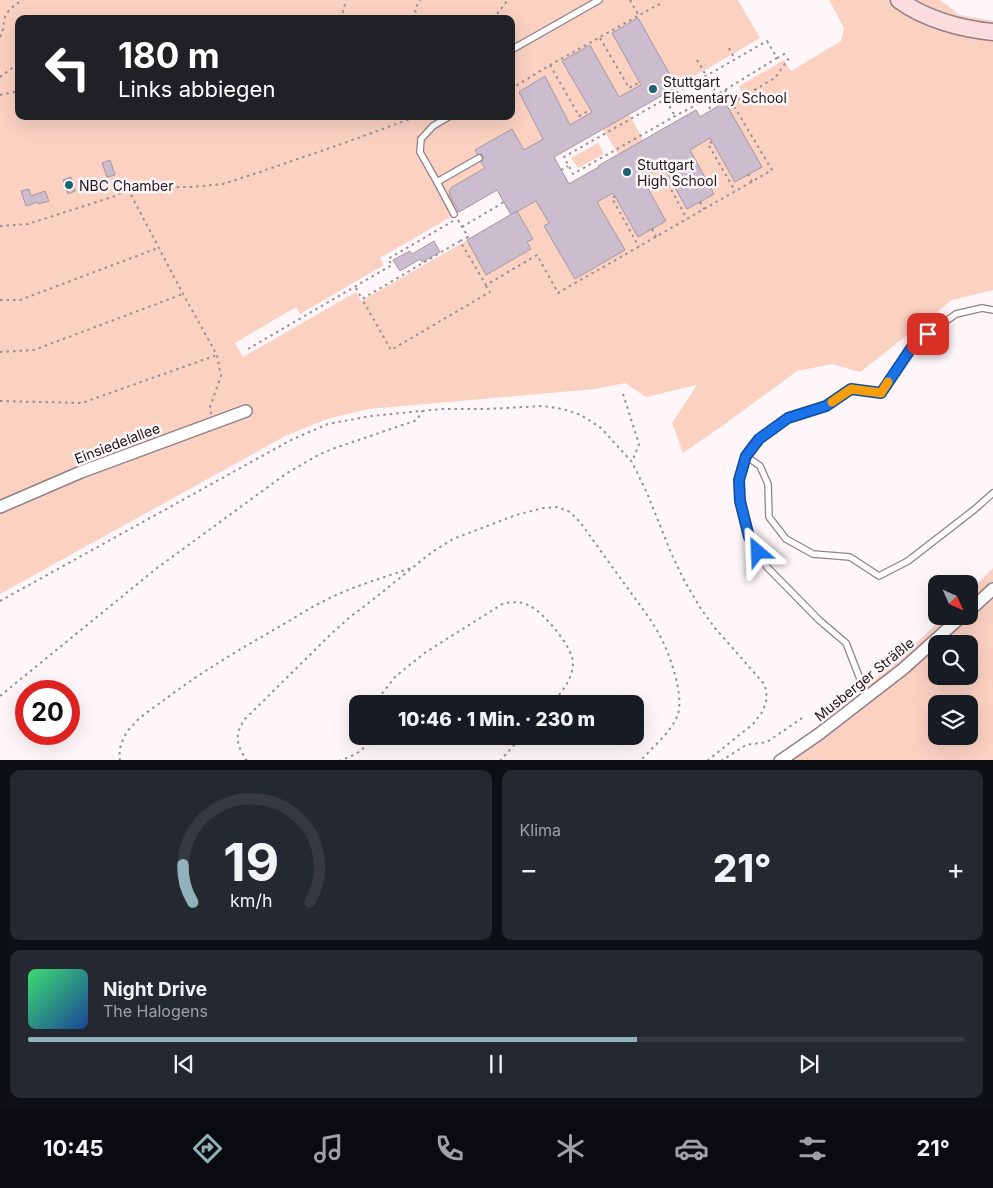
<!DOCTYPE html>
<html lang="de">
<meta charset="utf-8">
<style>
:root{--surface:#171b24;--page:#242831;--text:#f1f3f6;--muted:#9ea1a6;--line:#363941;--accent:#91b2bb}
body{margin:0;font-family:Inter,sans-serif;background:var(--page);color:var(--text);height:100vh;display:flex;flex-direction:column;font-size:19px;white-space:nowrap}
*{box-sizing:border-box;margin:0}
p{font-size:16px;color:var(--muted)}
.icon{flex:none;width:28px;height:28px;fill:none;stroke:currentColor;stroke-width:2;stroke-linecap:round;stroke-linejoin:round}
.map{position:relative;height:760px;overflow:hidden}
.panel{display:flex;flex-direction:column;gap:10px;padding:10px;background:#0d0f14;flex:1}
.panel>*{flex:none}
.banner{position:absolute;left:15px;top:15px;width:500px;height:105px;border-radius:10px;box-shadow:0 5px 20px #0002;background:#202124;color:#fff;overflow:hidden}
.needle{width:32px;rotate:135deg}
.fabs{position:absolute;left:928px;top:575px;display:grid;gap:10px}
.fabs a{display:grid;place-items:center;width:50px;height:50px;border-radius:10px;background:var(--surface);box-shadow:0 5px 20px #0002;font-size:25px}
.speed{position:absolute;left:15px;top:680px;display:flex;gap:10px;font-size:25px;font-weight:700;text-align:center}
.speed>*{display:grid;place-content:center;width:65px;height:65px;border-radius:50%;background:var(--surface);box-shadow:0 5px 20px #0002;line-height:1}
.speed .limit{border:8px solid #d22;background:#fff;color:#111}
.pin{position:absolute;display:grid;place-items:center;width:42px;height:42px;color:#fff;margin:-21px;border-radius:10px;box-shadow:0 2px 8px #0006}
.me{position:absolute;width:55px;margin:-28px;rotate:334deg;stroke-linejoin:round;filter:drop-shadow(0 0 4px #0008)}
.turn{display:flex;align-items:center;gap:18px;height:105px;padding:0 20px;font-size:22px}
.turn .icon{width:65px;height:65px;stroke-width:2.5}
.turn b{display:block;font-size:35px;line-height:42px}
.big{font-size:38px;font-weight:800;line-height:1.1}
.panel .card{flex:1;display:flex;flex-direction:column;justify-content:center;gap:8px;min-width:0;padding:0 18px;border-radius:10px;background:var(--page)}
.panel .dial{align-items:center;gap:0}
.dial svg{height:130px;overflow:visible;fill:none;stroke:var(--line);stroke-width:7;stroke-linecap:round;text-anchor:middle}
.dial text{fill:var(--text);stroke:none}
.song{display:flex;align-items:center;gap:15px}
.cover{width:60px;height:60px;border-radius:8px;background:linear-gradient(135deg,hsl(140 70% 55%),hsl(220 70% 35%))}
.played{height:5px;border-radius:2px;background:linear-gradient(90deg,var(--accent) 65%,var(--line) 65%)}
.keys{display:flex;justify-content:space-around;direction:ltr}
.heat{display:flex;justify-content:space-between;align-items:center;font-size:28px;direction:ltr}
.panel .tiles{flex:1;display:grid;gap:10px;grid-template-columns:1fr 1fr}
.card:last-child{grid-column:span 2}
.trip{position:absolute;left:349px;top:695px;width:295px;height:50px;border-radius:10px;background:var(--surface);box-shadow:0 5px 20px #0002;font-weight:800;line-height:50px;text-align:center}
.tabs{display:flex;height:80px;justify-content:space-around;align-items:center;background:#090b0e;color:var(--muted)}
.tabs .icon{width:35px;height:35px}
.tabs .current{color:var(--accent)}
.tabs b{font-size:22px;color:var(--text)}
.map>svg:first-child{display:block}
</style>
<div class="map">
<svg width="993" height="761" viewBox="0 0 993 761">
<rect width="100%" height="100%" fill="#fef6f9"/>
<g fill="#fbd1c2" fill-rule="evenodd">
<path d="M 0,0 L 738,0 L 760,38 L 629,114 L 643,140 L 696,110 L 700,116 L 742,92 L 739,86 L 784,60 L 791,71 L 841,41 L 844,28 L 829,0 L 940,0 L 960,15 L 993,21 L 993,290 L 952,300 L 860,372 L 832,364 L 797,371 L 725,424 L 683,453 L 672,423 L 697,385 L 646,397 L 625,383 L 595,389 L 369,409 L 327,419 L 287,435 L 0,594 ZM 19,19 L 511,19 L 511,116 L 19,116 ZM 603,129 L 618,154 L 598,166 L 598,167 L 569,183 L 554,157 ZM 497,190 L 511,215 L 363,300 L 361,301 L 356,292 L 243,357 L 235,343 L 296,307 L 300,314 L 384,265 L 380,258 Z"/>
<path d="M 598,143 L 604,154 L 578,168 L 571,158 Z"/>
<path d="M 993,568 L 993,760 L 770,761 L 827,722 L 925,635 L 944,616 L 969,616 L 969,592 ZM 936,644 L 969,644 L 969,676 L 936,676 ZM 936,704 L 969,704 L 969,736 L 936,736 Z"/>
</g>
<g fill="#cbbdcd" stroke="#a497a6">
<path d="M 638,18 L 677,87 L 554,157 L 569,184 L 599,167 L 598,166 L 696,110 L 700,117 L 725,102 L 762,167 L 735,182 L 710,138 L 690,150 L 714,194 L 687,209 L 663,166 L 642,178 L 666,221 L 638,237 L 613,193 L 597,202 L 625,250 L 575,279 L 544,226 L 549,223 L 536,201 L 511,215 L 497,190 L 459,212 L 450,196 L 449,191 L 452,187 L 485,168 L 481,162 L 483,160 L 483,156 L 481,154 L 477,154 L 475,150 L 512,129 L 524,150 L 543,139 L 519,92 L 545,76 L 570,125 L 592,112 L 562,61 L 590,45 L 619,97 L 641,85 L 612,33 Z"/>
<path d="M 110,160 L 115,175 L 107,177 L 102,163 Z"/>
<path d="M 71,177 L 75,191 L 68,194 L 63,180 Z"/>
<path d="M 29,189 L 31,196 L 45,191 L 49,201 L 38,204 L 37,202 L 26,206 L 21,191 Z"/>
<path d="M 517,211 L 533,239 L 527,242 L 531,249 L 486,275 L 467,240 Z"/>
<path d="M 434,241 L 440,252 L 422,262 L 420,259 L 400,271 L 393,260 L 410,251 L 412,254 Z"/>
</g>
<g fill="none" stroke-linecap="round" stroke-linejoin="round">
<defs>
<g id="lane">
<path d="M 511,50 L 599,0"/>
<path d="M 437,182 L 420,152 L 421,139 L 433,126 L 450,116"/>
<path d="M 454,214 L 437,182 L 479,158"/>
<path d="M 746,456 L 760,466 L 768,484 L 769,517 L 786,539 L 813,554 L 850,557 L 879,576 L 908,561 L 975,509 L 993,493"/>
<path d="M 868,696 L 864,689 L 846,643 L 819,620 L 767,567 L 749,537 L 740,501 L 739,480 L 746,456 L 759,439 L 788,419 L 826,406 L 851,389 L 881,393 L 914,344 L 956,314 L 982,308 L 993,310"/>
</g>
<g id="street">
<path d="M 0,507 L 81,472 L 246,411"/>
<path d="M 969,611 L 993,589"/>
<path d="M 780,761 L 819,734 L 903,669 L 962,616"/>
</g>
<path id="secondary" d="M 899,0 C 925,19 961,29 993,32"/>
</defs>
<use href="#lane" stroke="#938089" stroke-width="8"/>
<use href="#street" stroke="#938089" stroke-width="14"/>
<use href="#secondary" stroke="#938089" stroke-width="19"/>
<g stroke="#979093" stroke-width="2" stroke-dasharray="2.5 4" stroke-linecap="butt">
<path d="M 630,0 L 639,16"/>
<path d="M 341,19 L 346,0"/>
<path d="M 417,19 L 415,9 L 420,0"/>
<path d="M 493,19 L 508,0"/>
<path d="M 0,37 C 4,30 3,24 5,17 C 8,9 17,3 23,0"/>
<path d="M 600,38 L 629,88 L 640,82"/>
<path d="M 767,41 L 777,58 L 725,90 L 675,116 L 573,174 L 564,157 Z"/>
<path d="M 729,48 L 735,59"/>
<path d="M 777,58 L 786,53"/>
<path d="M 697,60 L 717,94"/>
<path d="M 550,65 L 579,116 L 590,110"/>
<path d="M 0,77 L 19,63"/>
<path d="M 511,89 L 550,65 L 663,2"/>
<path d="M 725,90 L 732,103"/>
<path d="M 0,95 L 19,91"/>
<path d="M 663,95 L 675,116"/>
<path d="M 706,101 L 711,110"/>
<path d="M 712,142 L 708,144 L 735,191"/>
<path d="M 665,169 L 661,171 L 687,219"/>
<path d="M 561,170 L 568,166"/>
<path d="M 748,174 L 752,182"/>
<path d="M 615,196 L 612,198 L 639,247"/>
<path d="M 700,202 L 704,209"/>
<path d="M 458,220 L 468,237 L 460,241 L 486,285 L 537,255 L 558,293 L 772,170 L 732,103 L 775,78 L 789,58"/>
<path d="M 0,226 L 28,224 L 115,196 L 127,190"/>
<path d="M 462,227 L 504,202"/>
<path d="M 652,229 L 656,237"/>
<path d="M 460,241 L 362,299 L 391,350 L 490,292 L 486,286"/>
<path d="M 356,288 L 362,299"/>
<path d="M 0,300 L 20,300 L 158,248"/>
<path d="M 248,349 L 392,265 L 388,259 L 453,221"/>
<path d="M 0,352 L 34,350 L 183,294"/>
<path d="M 623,394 L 639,444 L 632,462"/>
<path d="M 0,401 L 82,403 L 217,355"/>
<path d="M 211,414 L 210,407 L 221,376 L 217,355 L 183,294 L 128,189 L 143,185 L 163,187 L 191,187 L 223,184 L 257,173 L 347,142 L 418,116"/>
<path d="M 0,601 L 291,440 L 328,424 L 371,416 L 442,409 L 486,409 L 543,406 L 563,409 L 581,415 L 601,428 L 632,462 L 647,493 L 671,553 L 685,582 L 701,609 L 715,628 L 765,685 L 767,698 L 763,711 L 753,724 L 707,761"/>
<path d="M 0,696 L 157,568 L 287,473 L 320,454 L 335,448 L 417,420 L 422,411"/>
<path d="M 374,704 L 395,677 L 407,667 L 426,652 L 504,603 C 513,602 521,601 530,606 C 544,613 574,648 573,664 C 572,680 562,692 551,704"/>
<path d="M 120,761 C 118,750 122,740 127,732 C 137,718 152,709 164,700 C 200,673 238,650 277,628 C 293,619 309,608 326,600 C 353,586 383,578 411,568"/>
<path d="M 247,761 C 236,744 234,735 245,719 L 330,635 L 350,617 L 375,598 L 432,552 L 453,539 L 516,515 L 543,508 L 557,507 L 570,512 L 580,522 C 596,544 612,567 629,590 C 639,604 650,618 659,634 C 669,652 684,693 678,714 C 673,730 652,748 640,761"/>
<path d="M 339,761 C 352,756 367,751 370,736"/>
<path d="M 500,761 L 522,736"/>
<path d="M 721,761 L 746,745 L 767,742 L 805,716"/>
</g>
<use href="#lane" stroke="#fff" stroke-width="5.5"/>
<use href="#street" stroke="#fff" stroke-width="11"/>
<use href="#secondary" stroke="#fbdde0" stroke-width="16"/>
</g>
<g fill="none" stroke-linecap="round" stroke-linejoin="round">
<defs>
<path id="route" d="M 758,552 L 749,537 L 740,501 L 739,480 L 746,456 L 759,439 L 788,418 L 826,406 L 851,389 L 881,393 L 914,344 L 928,334"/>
</defs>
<use href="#route" stroke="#114b97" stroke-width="12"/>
<use href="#route" stroke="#1a73e8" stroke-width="9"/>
<path stroke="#f59e0b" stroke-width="9" d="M 832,402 L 851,389 L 881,393 L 888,382"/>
</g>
<g fill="#1c6373" stroke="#fef6f9" stroke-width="2">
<circle cx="653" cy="89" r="5"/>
<circle cx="627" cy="172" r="5"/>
<circle cx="69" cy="185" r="5"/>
</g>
<g text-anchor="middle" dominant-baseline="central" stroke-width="5" stroke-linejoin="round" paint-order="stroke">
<g font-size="14" fill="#1e171a" stroke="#fef6f9" text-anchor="start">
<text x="663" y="81">Stuttgart<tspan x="663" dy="16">Elementary School</tspan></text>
<text x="637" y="164">Stuttgart<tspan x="637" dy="16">High School</tspan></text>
<text x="79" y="185">NBC Chamber</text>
</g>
<g font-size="14" fill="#1e171a" stroke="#fef6f9">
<text transform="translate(117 443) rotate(-21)">Einsiedelallee</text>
<text transform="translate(864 679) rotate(-39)">Musberger Sträßle</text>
</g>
</g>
</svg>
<div class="fabs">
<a><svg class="needle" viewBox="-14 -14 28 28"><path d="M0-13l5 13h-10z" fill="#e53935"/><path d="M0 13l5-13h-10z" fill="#9ea1a6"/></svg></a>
<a><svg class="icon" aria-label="search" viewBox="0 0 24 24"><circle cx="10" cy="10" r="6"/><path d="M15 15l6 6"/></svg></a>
<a><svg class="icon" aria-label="layers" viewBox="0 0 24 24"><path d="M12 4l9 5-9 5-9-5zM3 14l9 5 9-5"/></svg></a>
</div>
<div class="speed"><div class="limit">20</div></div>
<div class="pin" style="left:928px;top:334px;background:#d93025"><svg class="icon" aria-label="arrive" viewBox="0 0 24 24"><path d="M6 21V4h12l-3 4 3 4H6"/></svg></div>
<svg class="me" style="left:758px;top:552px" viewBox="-20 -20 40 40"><path d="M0-17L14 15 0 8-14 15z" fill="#1a73e8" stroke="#fff" stroke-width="4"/></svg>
<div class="trip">10:46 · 1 Min. · 230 m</div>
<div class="banner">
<div class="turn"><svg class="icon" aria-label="left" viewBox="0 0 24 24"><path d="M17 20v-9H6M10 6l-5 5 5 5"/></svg><div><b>180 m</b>Links abbiegen</div></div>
</div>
</div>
<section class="panel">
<div class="tiles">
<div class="card dial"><svg viewBox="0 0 100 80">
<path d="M14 69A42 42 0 1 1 86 69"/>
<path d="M14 69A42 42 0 0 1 8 46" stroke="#91b2bb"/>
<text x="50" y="56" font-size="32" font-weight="700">19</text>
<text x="50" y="72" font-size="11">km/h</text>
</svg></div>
<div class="card"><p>Klima</p>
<div class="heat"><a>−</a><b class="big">21°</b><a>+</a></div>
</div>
<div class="card">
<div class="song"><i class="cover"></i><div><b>Night Drive</b><p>The Halogens</p></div></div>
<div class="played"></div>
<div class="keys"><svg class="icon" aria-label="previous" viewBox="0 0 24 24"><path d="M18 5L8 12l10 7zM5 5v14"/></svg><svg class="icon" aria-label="pause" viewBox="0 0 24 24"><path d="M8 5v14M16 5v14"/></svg><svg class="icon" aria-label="next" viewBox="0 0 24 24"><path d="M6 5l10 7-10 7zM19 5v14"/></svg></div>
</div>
</div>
</section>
<nav class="tabs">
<b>10:45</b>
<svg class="icon current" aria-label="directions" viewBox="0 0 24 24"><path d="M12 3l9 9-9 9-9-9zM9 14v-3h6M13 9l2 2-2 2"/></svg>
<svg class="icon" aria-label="music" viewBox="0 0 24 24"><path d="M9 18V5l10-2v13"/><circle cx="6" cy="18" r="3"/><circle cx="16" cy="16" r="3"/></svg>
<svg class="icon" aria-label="phone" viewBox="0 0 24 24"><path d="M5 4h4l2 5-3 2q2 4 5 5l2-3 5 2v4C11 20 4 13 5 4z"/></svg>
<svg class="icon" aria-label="climate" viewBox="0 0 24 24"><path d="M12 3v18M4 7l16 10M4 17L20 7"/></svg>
<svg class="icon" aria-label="car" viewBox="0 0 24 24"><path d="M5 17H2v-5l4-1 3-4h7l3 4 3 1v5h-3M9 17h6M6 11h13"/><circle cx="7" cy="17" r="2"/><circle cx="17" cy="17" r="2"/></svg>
<svg class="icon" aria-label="filters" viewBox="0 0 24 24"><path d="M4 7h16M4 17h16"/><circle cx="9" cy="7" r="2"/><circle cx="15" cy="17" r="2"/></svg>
<b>21°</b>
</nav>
